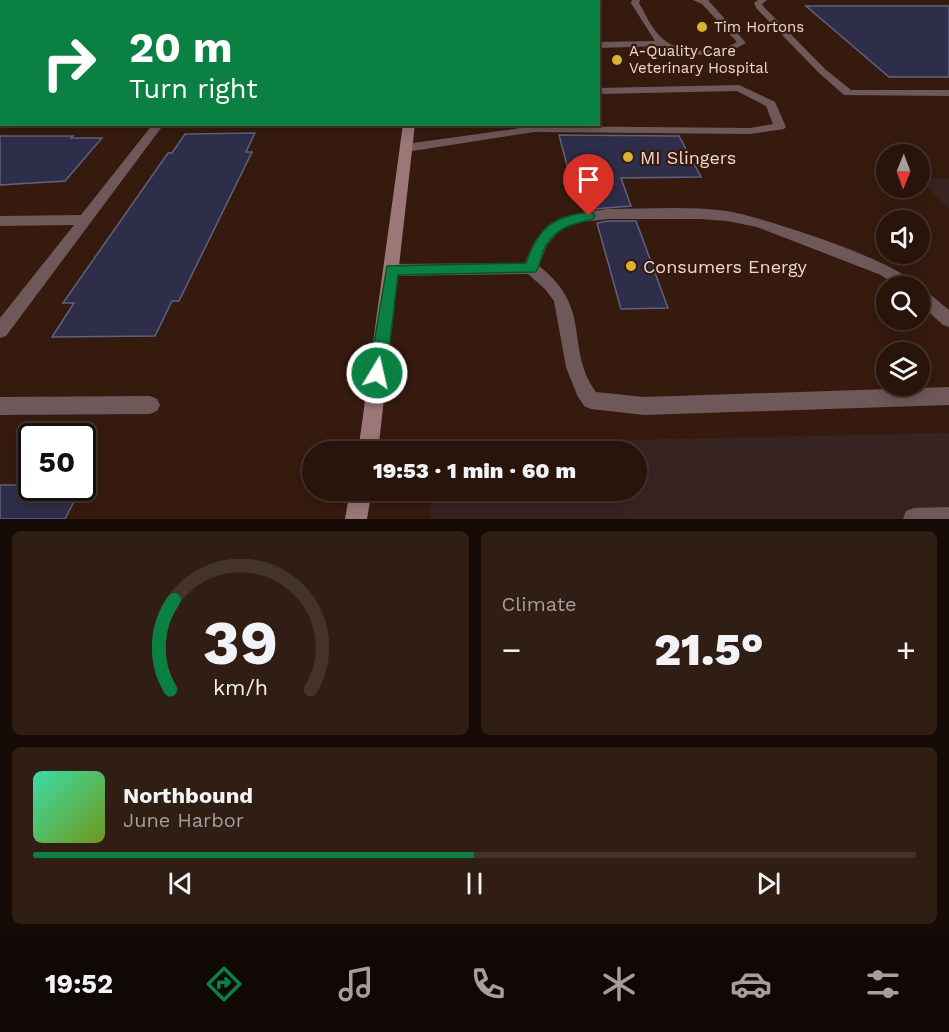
<!DOCTYPE html>
<meta charset="utf-8">
<style>
:root{--surface:#28140a;--page:#301d13;--text:#f1f3f6;--muted:#a59e9c;--line:#44332b;--accent:#0b8043}
body{margin:0;font-family:"Work Sans",sans-serif;background:var(--page);color:var(--text);height:100vh;display:flex;flex-direction:column;font-size:22px;white-space:nowrap}
*{box-sizing:border-box;margin:0}
p{font-size:20px;color:var(--muted)}
.icon{flex:none;width:33px;height:33px;fill:none;stroke:currentColor;stroke-width:2;stroke-linecap:round;stroke-linejoin:round}
.map{position:relative;height:519px;overflow:hidden}
.details{display:flex;flex-direction:column;gap:12px;padding:12px;background:#160b06;flex:1}
.details>*{flex:none}
.top-card{position:absolute;left:0px;top:0px;width:600px;height:126px;box-shadow:0 3px 15px #0003,0 0 0 2px var(--line);background:#0b8043;color:#fff;overflow:hidden}
.needle{width:39px;rotate:181deg}
.fabs{position:absolute;left:876px;top:144px;display:grid;gap:12px}
.fabs a{display:grid;place-items:center;width:54px;height:54px;border-radius:50%;background:var(--surface);box-shadow:0 3px 15px #0003,0 0 0 2px var(--line);font-size:30px}
.speed{position:absolute;left:18px;top:423px;display:flex;gap:12px;font-size:30px;font-weight:700;text-align:center}
.speed>*{display:grid;place-content:center;width:78px;height:78px;border-radius:50%;background:var(--surface);box-shadow:0 3px 15px #0003,0 0 0 2px var(--line);line-height:1}
.speed .limit{border:3px solid #111;border-radius:9px;background:#fff;color:#111}
.pin{position:absolute;display:grid;place-items:center;width:51px;height:51px;color:#fff;margin:-62px -26px;border-radius:50% 50% 50% 0;rotate:-45deg;box-shadow:0 0 6px #0007}
.pin .icon{rotate:45deg}
.me{position:absolute;width:66px;margin:-33px;rotate:9deg;stroke-linejoin:round;filter:drop-shadow(0 0 4px #0008)}
.turn{display:flex;align-items:center;gap:21px;height:126px;padding:0 30px;font-size:27px}
.turn .icon{width:78px;height:78px;stroke-width:2.5}
.turn b{display:block;font-size:42px;line-height:51px}
.big{font-size:45px;font-weight:800;line-height:1.1}
.details .card{flex:1;display:flex;flex-direction:column;justify-content:center;gap:9px;min-width:0;padding:0 21px;border-radius:9px;background:var(--page)}
.details .dial{align-items:center;gap:0}
.dial svg{height:156px;overflow:visible;fill:none;stroke:var(--line);stroke-width:7;stroke-linecap:round;text-anchor:middle}
.dial text{fill:var(--text);stroke:none}
.song{display:flex;align-items:center;gap:18px}
.cover{width:72px;height:72px;border-radius:9px;background:linear-gradient(135deg,hsl(160 70% 55%),hsl(80 70% 35%))}
.played{height:6px;border-radius:3px;background:linear-gradient(90deg,var(--accent) 50%,var(--line) 50%)}
.keys{display:flex;justify-content:space-around;direction:ltr}
.heat{display:flex;justify-content:space-between;align-items:center;font-size:33px;direction:ltr}
.details .tiles{flex:1;display:grid;gap:12px;grid-template-columns:1fr 1fr}
.card:last-child{grid-column:span 2}
.trip{position:absolute;left:302px;top:441px;width:345px;height:60px;border-radius:30px;background:var(--surface);box-shadow:0 3px 15px #0003,0 0 0 2px var(--line);font-weight:800;line-height:60px;text-align:center}
.menu{display:flex;height:96px;justify-content:space-around;align-items:center;background:#100804;color:var(--muted)}
.menu .icon{width:42px;height:42px}
.menu .on{color:var(--accent)}
.menu b{font-size:27px;color:var(--text)}
.map>svg:first-child{display:block}
</style>
<div class="map">
<svg width="949" height="519" viewBox="0 0 949 519">
<rect width="100%" height="100%" fill="#361a0e"/>
<g fill="#372422">
<path d="M 920,179 L 949,179 L 949,209 Z"/>
<path d="M 949,433 L 949,519 L 430,519 L 431,491 L 636,490 L 636,452 L 433,452 L 433,444 Z"/>
</g>
<g fill="#2e2e4a" stroke="#5f617f" stroke-width="1.5">
<path d="M 806,6 L 949,6 L 949,77 L 889,77 Z"/>
<path d="M 255,133 L 246,152 L 252,152 L 179,301 L 172,301 L 155,336 L 52,337 L 74,303 L 63,303 L 168,153 L 172,153 L 185,134 Z"/>
<path d="M 559,135 L 679,136 L 701,177 L 621,178 L 631,206 L 593,209 L 584,173 L 569,173 Z"/>
<path d="M 0,136 L 73,136 L 71,138 L 102,138 L 65,181 L 0,185 Z"/>
<path d="M 608,221 L 636,221 L 668,308 L 621,309 L 597,223 Z"/>
<path d="M 0,485 L 32,485 L 32,488 L 81,488 L 65,519 L 0,519 Z"/>
</g>
<g fill="none" stroke-linecap="round" stroke-linejoin="round">
<g fill="#6f5859" fill-rule="evenodd">
<path d="M 114,0 L 122,0 L 112,2 Z"/>
<path d="M 420,0 L 467,0 L 419,2 Z"/>
<rect x="502" y="0" width="8" height="2"/>
<path d="M 566,0 L 574,0 L 576,2 L 567,2 Z"/>
<path d="M 632,0 L 640,0 L 639,3 C 646,15 652,30 663,39 C 680,54 718,54 737,42 L 702,4 L 693,0 L 708,0 L 746,43 L 729,52 L 702,55 L 678,52 L 661,46 L 598,48 L 598,42 L 655,41 L 631,3 Z"/>
<path d="M 758,0 L 767,0 L 762,4 L 763,6 L 825,69 L 851,90 L 949,90 L 949,96 L 844,95 L 819,73 L 757,9 L 754,3 Z"/>
<path d="M 0,1 L 5,2 L 2,2 L 0,5 Z"/>
<rect x="0" y="24" width="2" height="6"/>
<path d="M 739,85 L 775,102 L 786,127 L 784,129 L 750,134 L 534,132 L 406,152 L 400,148 L 406,144 L 534,126 L 750,128 L 773,124 L 766,106 L 737,91 L 598,94 L 598,88 Z"/>
<path d="M 0,89 L 2,89 L 0,97 Z"/>
<rect x="0" y="106" width="2" height="6"/>
<path d="M 153,124 L 164,124 L 6,336 L 0,338 L 0,318 L 74,225 L 0,226 L 0,216 L 81,215 Z"/>
<path d="M 608,209 C 647,209 688,206 727,211 C 758,216 903,262 916,286 L 897,286 L 881,275 L 757,227 L 727,221 L 700,219 L 608,219 L 573,223 L 562,228 L 547,245 L 539,266 C 594,309 564,347 596,392 L 644,397 L 949,387 L 949,405 L 644,415 L 591,409 L 584,406 L 577,395 L 566,367 L 554,301 L 545,289 L 528,274 L 391,276 L 386,274 L 383,270 L 386,266 L 391,264 L 525,263 C 543,215 562,215 608,209 Z"/>
<path d="M 920,289 L 926,291 L 949,310 L 949,327 L 943,325 L 920,304 Z"/>
<path d="M 150,396 L 157,399 L 160,405 L 157,411 L 150,414 L 0,415 L 0,397 Z"/>
<path d="M 949,507 L 949,519 L 903,519 L 906,511 L 914,508 Z"/>
</g>
<g fill="#9b7778" fill-rule="evenodd">
<path d="M 420,0 L 428,0 L 419,2 Z"/>
<path d="M 403,124 L 415,124 L 378,452 L 358,452 Z"/>
<path d="M 350,490 L 372,490 L 367,519 L 345,519 Z"/>
</g>
</g>
<path fill="#0b8043" stroke="#07532c" stroke-width="1.5" d="M 589,212 L 593,213 L 595,216 L 593,219 C 574,224 559,226 547,244 C 541,252 541,263 536,272 L 398,275 L 386,373 L 383,378 L 377,380 L 371,378 L 369,373 L 387,266 L 526,263 C 538,228 552,217 589,212 Z"/>
<g fill="#d9b334" stroke="#361a0e" stroke-width="2">
<circle cx="702" cy="27" r="6"/>
<circle cx="617" cy="60" r="6"/>
<circle cx="628" cy="157" r="6"/>
<circle cx="631" cy="266" r="6"/>
</g>
<g text-anchor="middle" dominant-baseline="central" stroke-width="4.5" stroke-linejoin="round" paint-order="stroke">
<g font-size="15" fill="#edd9d1" stroke="#361a0e" text-anchor="start">
<text x="714" y="27">Tim Hortons</text>
<text x="629" y="51">A-Quality Care<tspan x="629" dy="17">Veterinary Hospital</tspan></text>
</g>
<g font-size="18" fill="#edd9d1" stroke="#361a0e" text-anchor="start">
<text x="640" y="157">MI Slingers</text>
<text x="643" y="266">Consumers Energy</text>
</g>
</g>
</svg>
<div class="fabs">
<a><svg class="needle" viewBox="-14 -14 28 28"><path d="M0-13l5 13h-10z" fill="#e53935"/><path d="M0 13l5-13h-10z" fill="#a59e9c"/></svg></a>
<a><svg class="icon" aria-label="sound" viewBox="0 0 24 24"><path d="M4 9h4l5-4v14l-5-4H4zM17 9q2 3 0 6"/></svg></a>
<a><svg class="icon" aria-label="search" viewBox="0 0 24 24"><circle cx="10" cy="10" r="6"/><path d="M15 15l6 6"/></svg></a>
<a><svg class="icon" aria-label="layers" viewBox="0 0 24 24"><path d="M12 4l9 5-9 5-9-5zM3 14l9 5 9-5"/></svg></a>
</div>
<div class="speed"><div class="limit">50</div></div>
<div class="pin" style="left:589px;top:216px;background:#d93025"><svg class="icon" aria-label="arrive" viewBox="0 0 24 24"><path d="M6 21V4h12l-3 4 3 4H6"/></svg></div>
<svg class="me" style="left:377px;top:373px" viewBox="-20 -20 40 40"><circle r="17" fill="#0b8043" stroke="#fff" stroke-width="3"/><path d="M0-11L8 9 0 5-8 9z" fill="#fff"/></svg>
<div class="trip">19:53 · 1 min · 60 m</div>
<div class="top-card">
<div class="turn"><svg class="icon" aria-label="right" viewBox="0 0 24 24"><path d="M7 20v-9h11M14 6l5 5-5 5"/></svg><div><b>20 m</b>Turn right</div></div>
</div>
</div>
<section class="details">
<div class="tiles">
<div class="card dial"><svg viewBox="0 0 100 80">
<path d="M14 69A42 42 0 1 1 86 69"/>
<path d="M14 69A42 42 0 0 1 16 23" stroke="#0b8043"/>
<text x="50" y="56" font-size="32" font-weight="700">39</text>
<text x="50" y="72" font-size="11">km/h</text>
</svg></div>
<div class="card"><p>Climate</p>
<div class="heat"><a>−</a><b class="big">21.5°</b><a>+</a></div>
</div>
<div class="card">
<div class="song"><i class="cover"></i><div><b>Northbound</b><p>June Harbor</p></div></div>
<div class="played"></div>
<div class="keys"><svg class="icon" aria-label="previous" viewBox="0 0 24 24"><path d="M18 5L8 12l10 7zM5 5v14"/></svg><svg class="icon" aria-label="pause" viewBox="0 0 24 24"><path d="M8 5v14M16 5v14"/></svg><svg class="icon" aria-label="next" viewBox="0 0 24 24"><path d="M6 5l10 7-10 7zM19 5v14"/></svg></div>
</div>
</div>
</section>
<nav class="menu">
<b>19:52</b>
<svg class="icon on" aria-label="directions" viewBox="0 0 24 24"><path d="M12 3l9 9-9 9-9-9zM9 14v-3h6M13 9l2 2-2 2"/></svg>
<svg class="icon" aria-label="music" viewBox="0 0 24 24"><path d="M9 18V5l10-2v13"/><circle cx="6" cy="18" r="3"/><circle cx="16" cy="16" r="3"/></svg>
<svg class="icon" aria-label="phone" viewBox="0 0 24 24"><path d="M5 4h4l2 5-3 2q2 4 5 5l2-3 5 2v4C11 20 4 13 5 4z"/></svg>
<svg class="icon" aria-label="climate" viewBox="0 0 24 24"><path d="M12 3v18M4 7l16 10M4 17L20 7"/></svg>
<svg class="icon" aria-label="car" viewBox="0 0 24 24"><path d="M5 17H2v-5l4-1 3-4h7l3 4 3 1v5h-3M9 17h6M6 11h13"/><circle cx="7" cy="17" r="2"/><circle cx="17" cy="17" r="2"/></svg>
<svg class="icon" aria-label="filters" viewBox="0 0 24 24"><path d="M4 7h16M4 17h16"/><circle cx="9" cy="7" r="2"/><circle cx="15" cy="17" r="2"/></svg>
</nav>
